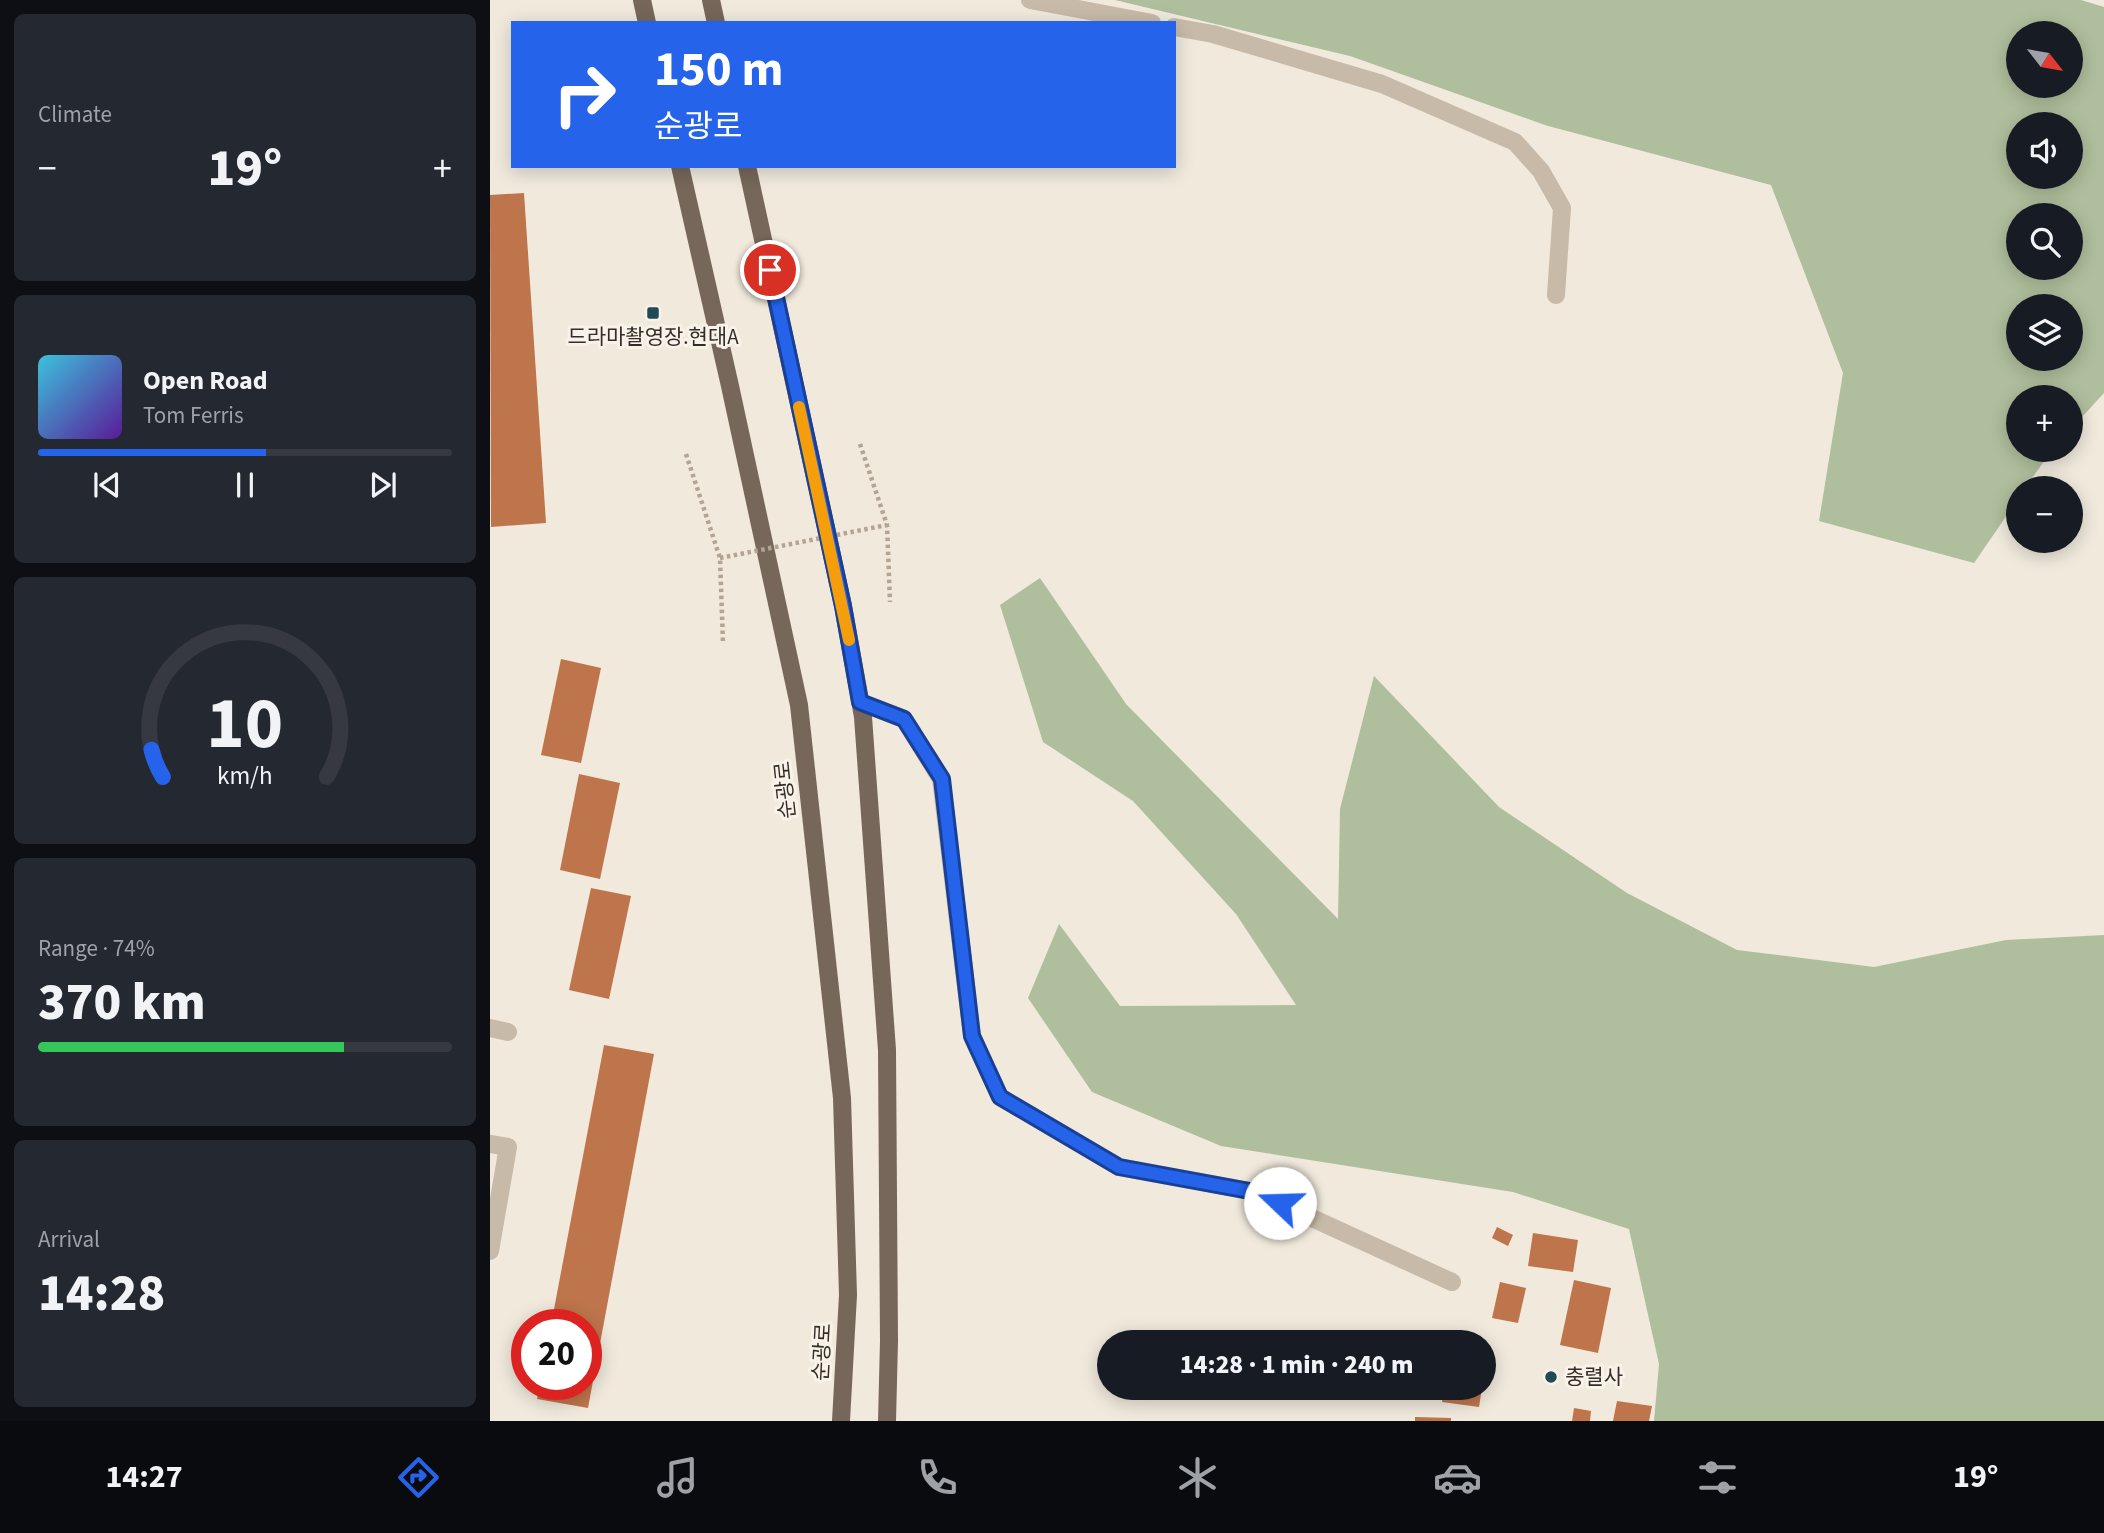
<!DOCTYPE html>
<meta charset="utf-8">
<style>
:root{--surface:#171b24;--page:#242831;--text:#f1f3f6;--muted:#9ea1a6;--line:#363941;--accent:#2563eb}
body{margin:0;font-family:"Source Sans 3","Noto Sans KR",sans-serif;background:var(--page);color:var(--text);height:100vh;display:flex;flex-direction:column;font-size:26px;white-space:nowrap}
*{box-sizing:border-box;margin:0}
p{font-size:23px;color:var(--muted)}
.icon{flex:none;width:38px;height:38px;fill:none;stroke:currentColor;stroke-width:2;stroke-linecap:round;stroke-linejoin:round}
.map{position:relative;flex:1;overflow:hidden}
.drawer{display:flex;flex-direction:column;gap:14px;padding:14px;background:#0d0f14;width:490px}
.drawer>*{flex:none}
.hud{position:absolute;left:21px;top:21px;width:665px;height:147px;border-radius:0px;box-shadow:0 4px 18px #0003;background:#2563eb;color:#fff;overflow:hidden}
.needle{width:46px;rotate:121deg}
.fabs{position:absolute;left:1516px;top:21px;display:grid;gap:14px}
.fabs a{display:grid;place-items:center;width:77px;height:77px;border-radius:50%;background:var(--surface);box-shadow:0 4px 18px #0003;font-size:35px}
.speed{position:absolute;left:21px;top:1309px;display:flex;gap:14px;font-size:35px;font-weight:700;text-align:center}
.speed>*{display:grid;place-content:center;width:91px;height:91px;border-radius:50%;background:var(--surface);box-shadow:0 4px 18px #0003;line-height:1}
.speed .limit{border:10px solid #d22;background:#fff;color:#111}
.pin{position:absolute;display:grid;place-items:center;width:60px;height:60px;color:#fff;margin:-30px;border:4px solid #fff;border-radius:50%;box-shadow:0 2px 7px #0007}
.me{position:absolute;width:77px;margin:-38px;rotate:291deg;stroke-linejoin:round;filter:drop-shadow(0 0 5px #0008)}
.turn{display:flex;align-items:center;gap:24px;height:147px;padding:0 28px;font-size:32px}
.turn .icon{width:91px;height:91px;stroke-width:2.5}
.turn b{display:block;font-size:49px;line-height:60px}
.big{font-size:52px;font-weight:800;line-height:1.1}
.drawer .widget{flex:1;display:flex;flex-direction:column;justify-content:center;gap:10px;min-width:0;padding:0 24px;border-radius:10px;background:var(--page)}
.drawer .dial{align-items:center;gap:0}
.dial svg{height:182px;overflow:visible;fill:none;stroke:var(--line);stroke-width:7;stroke-linecap:round;text-anchor:middle}
.dial text{fill:var(--text);stroke:none}
.song{display:flex;align-items:center;gap:21px}
.cover{width:84px;height:84px;border-radius:10px;background:linear-gradient(135deg,hsl(190 70% 55%),hsl(270 70% 35%))}
.played{height:7px;border-radius:4px;background:linear-gradient(90deg,var(--accent) 55%,var(--line) 55%)}
.keys{display:flex;justify-content:space-around;direction:ltr}
.heat{display:flex;justify-content:space-between;align-items:center;font-size:38px;direction:ltr}
.charge{height:10px;border-radius:5px;background:linear-gradient(90deg,#34c759 74%,var(--line) 0)}
.trip{position:absolute;left:607px;top:1330px;width:399px;height:70px;border-radius:35px;background:var(--surface);box-shadow:0 4px 18px #0003;font-weight:800;line-height:70px;text-align:center}
.tab-bar{display:flex;height:112px;justify-content:space-around;align-items:center;background:#090b0e;color:var(--muted)}
.tab-bar .icon{width:49px;height:49px}
.tab-bar .on{color:var(--accent)}
.tab-bar b{font-size:32px;color:var(--text)}
main{display:flex;flex:1;min-height:0}
.map>svg:first-child{display:block}
</style>
<main>
<section class="drawer">
<div class="widget"><p>Climate</p>
<div class="heat"><a>−</a><b class="big">19°</b><a>+</a></div>
</div>
<div class="widget">
<div class="song"><i class="cover"></i><div><b>Open Road</b><p>Tom Ferris</p></div></div>
<div class="played"></div>
<div class="keys"><svg class="icon" aria-label="previous" viewBox="0 0 24 24"><path d="M18 5L8 12l10 7zM5 5v14"/></svg><svg class="icon" aria-label="pause" viewBox="0 0 24 24"><path d="M8 5v14M16 5v14"/></svg><svg class="icon" aria-label="next" viewBox="0 0 24 24"><path d="M6 5l10 7-10 7zM19 5v14"/></svg></div>
</div>
<div class="widget dial"><svg viewBox="0 0 100 80">
<path d="M14 69A42 42 0 1 1 86 69"/>
<path d="M14 69A42 42 0 0 1 9 57" stroke="#2563eb"/>
<text x="50" y="56" font-size="32" font-weight="700">10</text>
<text x="50" y="72" font-size="11">km/h</text>
</svg></div>
<div class="widget"><p>Range · 74%</p><b class="big">370 km</b><div class="charge"></div></div>
<div class="widget"><p>Arrival</p><b class="big">14:28</b></div>
</section>
<div class="map">
<svg width="1614" height="1421" viewBox="0 0 1614 1421">
<rect width="100%" height="100%" fill="#f0e9dc"/>
<g fill="#afbe9c" fill-rule="evenodd">
<path d="M 625,0 L 1591,0 L 1614,7 L 1614,393 L 1580,430 L 1580,397 L 1528,397 L 1528,450 L 1562,450 L 1535,488 L 1528,488 L 1528,499 L 1484,563 L 1329,521 L 1353,373 L 1281,185 L 1058,126 L 860,56 ZM 1528,33 L 1580,33 L 1580,86 L 1528,86 ZM 1528,124 L 1580,124 L 1580,177 L 1528,177 ZM 1528,215 L 1580,215 L 1580,268 L 1528,268 ZM 1528,306 L 1580,306 L 1580,359 L 1528,359 Z"/>
<path d="M 550,578 L 636,704 L 848,919 L 850,809 L 884,676 L 1009,807 L 1137,893 L 1247,950 L 1384,967 L 1516,940 L 1614,935 L 1614,1421 L 1164,1421 L 1169,1364 L 1139,1229 L 1023,1192 L 731,1146 L 602,1092 L 538,998 L 569,924 L 630,1006 L 806,1005 L 746,914 L 643,801 L 553,742 L 510,605 Z"/>
</g>
<g fill="#be754b">
<path d="M 34,193 L 56,523 L 1,527 L 0,195 Z"/>
<path d="M 71,659 L 111,668 L 91,763 L 51,755 Z"/>
<path d="M 89,774 L 130,783 L 110,879 L 70,870 Z"/>
<path d="M 101,888 L 141,896 L 119,999 L 79,990 Z"/>
<path d="M 114,1045 L 164,1054 L 98,1408 L 47,1399 L 50,1384 L 96,1384 L 96,1325 L 61,1325 Z"/>
<path d="M 1007,1227 L 1023,1235 L 1018,1246 L 1002,1238 Z"/>
<path d="M 1043,1233 L 1088,1240 L 1083,1272 L 1038,1266 Z"/>
<path d="M 1084,1280 L 1121,1288 L 1108,1353 L 1070,1345 Z"/>
<path d="M 1010,1282 L 1036,1288 L 1028,1323 L 1002,1318 Z"/>
<path d="M 994,1346 L 998,1347 L 996,1363 L 994,1363 Z"/>
<path d="M 954,1388 L 992,1388 L 989,1407 L 952,1402 Z"/>
<path d="M 1127,1401 L 1162,1406 L 1159,1421 L 1123,1421 Z"/>
<path d="M 1084,1408 L 1101,1411 L 1100,1421 L 1082,1421 Z"/>
<path d="M 925,1417 L 961,1418 L 961,1421 L 925,1421 Z"/>
</g>
<g fill="none" stroke-linecap="round" stroke-linejoin="round">
<g stroke="#b3a493" stroke-width="4.5" stroke-dasharray="3.5 3.5" stroke-linecap="butt">
<path d="M 370,444 L 397,525 L 400,602"/>
<path d="M 196,454 L 230,558 L 233,643"/>
</g>
<g stroke="#c7baa8" stroke-width="18">
<path d="M 540,0 L 662,23"/>
<path d="M 684,27 L 723,34 L 892,84 L 1025,142 L 1051,171 L 1072,208 L 1066,295"/>
<path d="M 370,702 L 414,719 L 451,779 L 482,1036 L 510,1097 L 629,1167 L 765,1192 L 962,1282"/>
<path d="M 0,1028 L 18,1032"/>
<path d="M 0,1144 L 18,1147 L 0,1251"/>
</g>
<g stroke="#76675a" stroke-width="18">
<path d="M 152,0 L 157,23"/>
<path d="M 221,0 L 226,23"/>
<path d="M 190,166 L 240,386 L 309,705 L 352,1098 L 358,1295 L 351,1421"/>
<path d="M 257,166 L 353,606 L 373,717 L 397,1050 L 399,1341 L 397,1421"/>
</g>
<path stroke="#b3a493" stroke-width="4.5" stroke-dasharray="3.5 3.5" stroke-linecap="butt" d="M 230,558 L 397,525"/>
</g>
<g fill="none" stroke-linecap="round" stroke-linejoin="round">
<defs>
<path id="route" d="M 280,270 L 353,606 L 370,702 L 414,719 L 452,779 L 482,1036 L 510,1097 L 629,1167 L 765,1192 L 790,1203"/>
</defs>
<use href="#route" stroke="#184099" stroke-width="18"/>
<use href="#route" stroke="#2563eb" stroke-width="12"/>
<path stroke="#f59e0b" stroke-width="12" d="M 309,407 L 359,640"/>
</g>
<g fill="#204a54" stroke="#f8f2e8" stroke-width="2.5">
<rect x="156" y="306" width="14" height="14" rx="3.5"/>
<circle cx="1061" cy="1377" r="7"/>
</g>
<g text-anchor="middle" dominant-baseline="central" stroke-width="6" stroke-linejoin="round" paint-order="stroke">
<g font-size="21" fill="#352d28" stroke="#f8f2e8">
<text x="163" y="337">드라마촬영장.현대A</text>
<text x="1075" y="1377" text-anchor="start">충렬사</text>
</g>
<g font-size="21" fill="#352d28" stroke="#f8f2e8">
<text transform="translate(295 790) rotate(-96)">순광로</text>
<text transform="translate(332 1352) rotate(-87)">순광로</text>
</g>
</g>
</svg>
<div class="fabs">
<a><svg class="needle" viewBox="-14 -14 28 28"><path d="M0-13l5 13h-10z" fill="#e53935"/><path d="M0 13l5-13h-10z" fill="#9ea1a6"/></svg></a>
<a><svg class="icon" aria-label="sound" viewBox="0 0 24 24"><path d="M4 9h4l5-4v14l-5-4H4zM17 9q2 3 0 6"/></svg></a>
<a><svg class="icon" aria-label="search" viewBox="0 0 24 24"><circle cx="10" cy="10" r="6"/><path d="M15 15l6 6"/></svg></a>
<a><svg class="icon" aria-label="layers" viewBox="0 0 24 24"><path d="M12 4l9 5-9 5-9-5zM3 14l9 5 9-5"/></svg></a>
<a>+</a>
<a>−</a>
</div>
<div class="speed"><div class="limit">20</div></div>
<div class="pin" style="left:280px;top:270px;background:#d93025"><svg class="icon" aria-label="arrive" viewBox="0 0 24 24"><path d="M6 21V4h12l-3 4 3 4H6"/></svg></div>
<svg class="me" style="left:790px;top:1203px" viewBox="-20 -20 40 40"><circle r="19" fill="#fff"/><path d="M0-13L10 11 0 6-10 11z" fill="#2563eb"/></svg>
<div class="trip">14:28 · 1 min · 240 m</div>
<div class="hud">
<div class="turn"><svg class="icon" aria-label="right" viewBox="0 0 24 24"><path d="M7 20v-9h11M14 6l5 5-5 5"/></svg><div><b>150 m</b>순광로</div></div>
</div>
</div>
</main>
<nav class="tab-bar">
<b>14:27</b>
<svg class="icon on" aria-label="directions" viewBox="0 0 24 24"><path d="M12 3l9 9-9 9-9-9zM9 14v-3h6M13 9l2 2-2 2"/></svg>
<svg class="icon" aria-label="music" viewBox="0 0 24 24"><path d="M9 18V5l10-2v13"/><circle cx="6" cy="18" r="3"/><circle cx="16" cy="16" r="3"/></svg>
<svg class="icon" aria-label="phone" viewBox="0 0 24 24"><path d="M5 4h4l2 5-3 2q2 4 5 5l2-3 5 2v4C11 20 4 13 5 4z"/></svg>
<svg class="icon" aria-label="climate" viewBox="0 0 24 24"><path d="M12 3v18M4 7l16 10M4 17L20 7"/></svg>
<svg class="icon" aria-label="car" viewBox="0 0 24 24"><path d="M5 17H2v-5l4-1 3-4h7l3 4 3 1v5h-3M9 17h6M6 11h13"/><circle cx="7" cy="17" r="2"/><circle cx="17" cy="17" r="2"/></svg>
<svg class="icon" aria-label="filters" viewBox="0 0 24 24"><path d="M4 7h16M4 17h16"/><circle cx="9" cy="7" r="2"/><circle cx="15" cy="17" r="2"/></svg>
<b>19°</b>
</nav>
